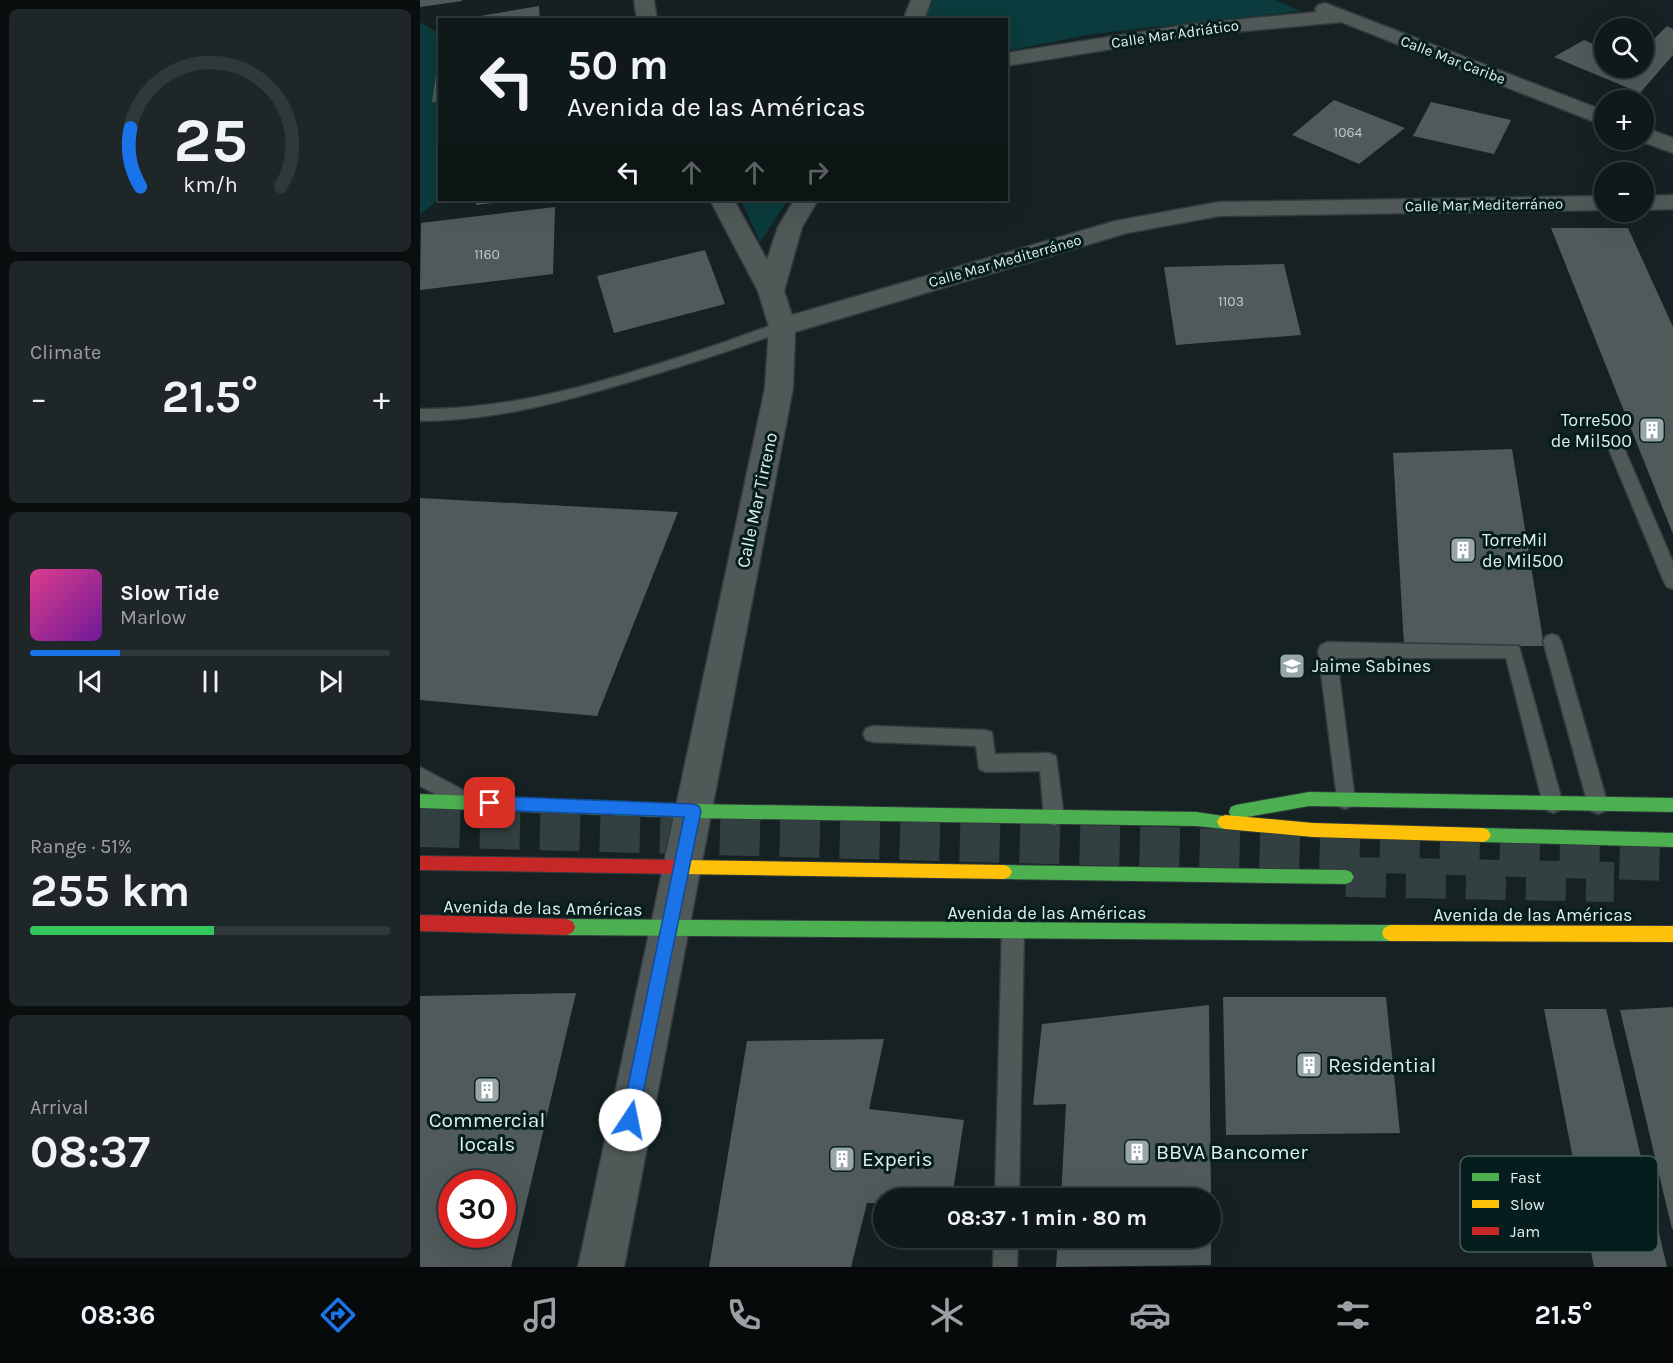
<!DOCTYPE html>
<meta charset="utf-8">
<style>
:root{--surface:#10191a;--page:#1e2627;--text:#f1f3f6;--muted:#9ca0a2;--line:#303839;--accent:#1a73e8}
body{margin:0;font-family:Karla,sans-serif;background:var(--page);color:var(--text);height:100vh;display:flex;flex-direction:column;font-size:22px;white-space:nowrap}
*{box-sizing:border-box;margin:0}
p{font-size:20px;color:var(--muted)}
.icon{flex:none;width:33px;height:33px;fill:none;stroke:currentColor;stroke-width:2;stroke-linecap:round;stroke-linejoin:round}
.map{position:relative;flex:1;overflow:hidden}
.sheet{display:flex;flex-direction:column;gap:9px;padding:9px;background:#090e0e;width:420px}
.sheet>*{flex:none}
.guide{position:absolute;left:18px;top:18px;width:570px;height:183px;border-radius:0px;box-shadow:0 6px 24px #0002,0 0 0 2px var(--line);background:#10191a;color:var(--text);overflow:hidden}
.controls{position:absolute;left:1174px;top:18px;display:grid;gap:12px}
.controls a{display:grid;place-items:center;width:60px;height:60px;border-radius:50%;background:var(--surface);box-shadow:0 6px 24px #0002,0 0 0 2px var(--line);font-size:30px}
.speed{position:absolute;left:18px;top:1170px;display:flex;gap:12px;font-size:30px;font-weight:700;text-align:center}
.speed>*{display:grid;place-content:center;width:78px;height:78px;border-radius:50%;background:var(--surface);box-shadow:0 6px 24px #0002,0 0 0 2px var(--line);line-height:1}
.speed .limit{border:9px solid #d22;background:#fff;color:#111}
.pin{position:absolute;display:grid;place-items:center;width:51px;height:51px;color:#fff;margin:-26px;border-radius:12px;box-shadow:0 3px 9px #0006}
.me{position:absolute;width:66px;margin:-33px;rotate:11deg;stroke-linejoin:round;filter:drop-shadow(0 0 4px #0008)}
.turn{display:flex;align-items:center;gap:21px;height:126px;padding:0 30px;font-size:27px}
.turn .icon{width:78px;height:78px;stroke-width:2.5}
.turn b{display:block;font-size:42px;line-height:51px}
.lanes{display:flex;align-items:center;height:57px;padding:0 30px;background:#0003;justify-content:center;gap:30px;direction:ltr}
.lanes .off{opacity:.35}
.big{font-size:45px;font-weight:700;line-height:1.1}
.sheet .widget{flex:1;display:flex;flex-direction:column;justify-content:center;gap:9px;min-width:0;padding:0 21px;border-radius:9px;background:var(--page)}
.sheet .dial{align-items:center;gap:0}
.dial svg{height:156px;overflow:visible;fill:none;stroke:var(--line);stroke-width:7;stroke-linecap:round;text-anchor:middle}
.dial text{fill:var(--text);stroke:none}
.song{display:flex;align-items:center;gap:18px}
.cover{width:72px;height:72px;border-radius:9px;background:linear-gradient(135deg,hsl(330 70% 55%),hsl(280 70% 35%))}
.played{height:6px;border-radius:3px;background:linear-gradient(90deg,var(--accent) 25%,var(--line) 25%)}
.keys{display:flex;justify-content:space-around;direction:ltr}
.heat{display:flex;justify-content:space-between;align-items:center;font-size:33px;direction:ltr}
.charge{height:9px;border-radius:4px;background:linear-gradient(90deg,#34c759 51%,var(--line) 0)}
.trip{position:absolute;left:453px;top:1188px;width:348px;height:60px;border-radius:30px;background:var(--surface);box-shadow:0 6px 24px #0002,0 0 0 2px var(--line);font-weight:700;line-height:60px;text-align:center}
.tab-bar{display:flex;height:96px;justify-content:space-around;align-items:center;background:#060a0a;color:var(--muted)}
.tab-bar .icon{width:42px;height:42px}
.tab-bar .on{color:var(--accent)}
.tab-bar b{font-size:27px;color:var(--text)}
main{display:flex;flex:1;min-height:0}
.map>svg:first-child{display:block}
</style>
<main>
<section class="sheet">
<div class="widget dial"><svg viewBox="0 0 100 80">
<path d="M14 69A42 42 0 1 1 86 69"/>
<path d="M14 69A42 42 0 0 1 9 39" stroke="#1a73e8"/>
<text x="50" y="56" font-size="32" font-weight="700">25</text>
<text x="50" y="72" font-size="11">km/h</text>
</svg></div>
<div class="widget"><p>Climate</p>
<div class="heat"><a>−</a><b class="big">21.5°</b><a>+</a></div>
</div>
<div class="widget">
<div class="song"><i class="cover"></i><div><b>Slow Tide</b><p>Marlow</p></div></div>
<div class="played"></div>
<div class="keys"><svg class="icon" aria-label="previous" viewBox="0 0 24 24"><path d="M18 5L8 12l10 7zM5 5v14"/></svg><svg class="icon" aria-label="pause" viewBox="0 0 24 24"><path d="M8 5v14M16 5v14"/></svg><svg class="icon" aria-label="next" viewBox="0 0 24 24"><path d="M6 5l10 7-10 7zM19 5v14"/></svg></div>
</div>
<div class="widget"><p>Range · 51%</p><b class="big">255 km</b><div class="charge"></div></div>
<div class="widget"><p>Arrival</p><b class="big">08:37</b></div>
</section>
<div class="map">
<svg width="1253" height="1267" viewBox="0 0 1253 1267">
<rect width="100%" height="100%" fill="#152122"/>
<g fill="#0b3b3c">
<path d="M 513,0 L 855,0 L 881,11 L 673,34 L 587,51 L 586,20 L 505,19 Z"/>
<path d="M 0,22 L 20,34 L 19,199 L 0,215 Z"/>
<path d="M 321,200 L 368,200 L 340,242 Z"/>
</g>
<g fill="#505a5b" fill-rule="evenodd">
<path d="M 0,0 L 42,0 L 42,1 L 0,7 Z"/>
<path d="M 119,6 L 120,20 L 49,20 L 48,18 Z"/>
<path d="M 1247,26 L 1253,29 L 1253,55 L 1220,93 L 1134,57 L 1164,40 L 1180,47 L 1185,44 L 1185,68 L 1224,68 L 1224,42 L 1229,44 Z"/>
<path d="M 18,61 L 20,101 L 12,102 Z"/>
<path d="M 914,100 L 985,128 L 939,164 L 872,135 Z"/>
<path d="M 1011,102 L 1091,120 L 1074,154 L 993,136 Z"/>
<path d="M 56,200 L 93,200 L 93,201 L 56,205 Z"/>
<path d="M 135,207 L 133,274 L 0,290 L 1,223 Z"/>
<path d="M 1131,228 L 1208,228 L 1253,327 L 1253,534 Z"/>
<path d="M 285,250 L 305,304 L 194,333 L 177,276 Z"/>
<path d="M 864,264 L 881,335 L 756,345 L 744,267 Z"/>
<path d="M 1092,449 L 1124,646 L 984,646 L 973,453 Z"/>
<path d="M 0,498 L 258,512 L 177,716 L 0,700 Z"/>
<path d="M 156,993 L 91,1267 L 0,1267 L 0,996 ZM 32,1184 L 82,1184 L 82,1234 L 32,1234 Z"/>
<path d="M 803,997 L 966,997 L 980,1133 L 806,1135 Z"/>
<path d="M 789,1005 L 791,1198 L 641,1198 L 646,1104 L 613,1105 L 622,1024 Z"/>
<path d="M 1253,1007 L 1253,1229 L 1252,1229 L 1200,1010 Z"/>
<path d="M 1124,1009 L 1186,1009 L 1247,1267 L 1174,1267 Z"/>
<path d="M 464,1039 L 449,1109 L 544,1120 L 532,1198 L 464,1198 L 464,1203 L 447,1203 L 431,1267 L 289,1267 L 327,1041 Z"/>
<path d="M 638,1238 L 791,1238 L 791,1265 L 636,1267 Z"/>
</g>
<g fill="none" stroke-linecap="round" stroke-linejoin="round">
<g stroke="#334041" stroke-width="40" stroke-dasharray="40 20" stroke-linecap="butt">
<path d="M 0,827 L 1253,861"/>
<path d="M 926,877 L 1194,882"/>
</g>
<defs>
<g id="lane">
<path d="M 362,322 L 367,324 L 369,327 L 367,330 C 314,350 260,367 206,383 C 138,403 72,421 0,421 L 0,409 C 103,410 205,375 302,343 C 322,336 342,328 362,322 Z"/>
<path d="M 1197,444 L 1205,450 L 1253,562 L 1253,589 L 1247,587 L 1244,582 L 1189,450 Z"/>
<path d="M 1132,634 L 1138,636 L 1141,641 L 1188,805 L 1185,811 L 1178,814 L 1171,811 L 1168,805 L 1123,641 L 1126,636 Z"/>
<path d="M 907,642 L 1099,646 L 1143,804 L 1140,810 L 1133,813 L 1126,810 L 1123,804 L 1086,658 L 917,658 L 935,800 L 932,806 L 925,809 L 918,806 L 898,650 L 901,645 Z"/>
<path d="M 453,726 L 565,730 L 572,732 L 575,754 L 629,753 L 636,756 L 644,817 L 641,823 L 634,826 L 627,823 L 624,817 L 620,771 L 566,772 L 559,769 L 556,746 L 453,742 L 446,740 L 443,734 L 446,728 Z"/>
<path d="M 0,767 L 47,792 L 50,798 L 47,804 L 40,807 L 0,786 Z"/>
<path d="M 593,920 L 601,923 L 604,930 L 599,1198 L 575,1198 L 582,930 L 585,923 Z"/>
<path d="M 574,1238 L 598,1238 L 597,1267 L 573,1267 Z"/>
</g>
<g id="street">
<path d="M 214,0 L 234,0 L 237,20 L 217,20 Z"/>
<path d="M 491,0 L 511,0 L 504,20 L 483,20 Z"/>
<path d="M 905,3 L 1185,111 L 1185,126 L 921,22 L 772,36 L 586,66 L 586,53 L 772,24 L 897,12 L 895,9 L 898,5 Z"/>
<path d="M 1224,127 L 1253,138 L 1253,153 L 1217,140 L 1224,140 Z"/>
<path d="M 1253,195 L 1253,209 L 1224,210 L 1224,196 Z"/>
<path d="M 1185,196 L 1185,210 L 799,216 L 707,233 L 375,332 L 373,388 L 204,1267 L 158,1267 L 345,388 L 349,327 L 338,291 L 290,200 L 314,200 L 347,260 L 358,227 L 374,200 L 398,200 L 382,227 L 364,291 L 372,315 L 695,221 L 799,202 Z"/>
</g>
<g id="fast">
<path d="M 889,792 L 1253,798 L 1253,812 L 889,806 L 816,819 L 811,817 L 809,812 L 811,807 L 816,805 Z"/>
<path d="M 0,794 L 273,804 L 776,812 L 810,817 L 813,822 L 810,827 L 805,829 L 776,826 L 273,818 L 0,808 Z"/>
<path d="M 1063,828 L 1253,833 L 1253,847 L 1063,842 L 1058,840 L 1055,835 L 1058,830 Z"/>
<path d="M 584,865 L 926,870 L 931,872 L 934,877 L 931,882 L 926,884 L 584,879 L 579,877 L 576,872 L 579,867 Z"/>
<path d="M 147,919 L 970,925 L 976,928 L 978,933 L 976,938 L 970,941 L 147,935 L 141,932 L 139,927 L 141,922 Z"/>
</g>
<g id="slow">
<path d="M 805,815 L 893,823 L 1063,828 L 1068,830 L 1071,835 L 1068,840 L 1063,842 L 893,837 L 805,829 L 800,827 L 797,822 L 800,817 Z"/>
<path d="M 262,860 L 584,865 L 589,867 L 592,872 L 589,877 L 584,879 L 262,874 L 257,872 L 254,867 L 257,862 Z"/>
<path d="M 970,925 L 1253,926 L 1253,942 L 970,941 L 964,938 L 962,933 L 964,928 Z"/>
</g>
<g id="jam">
<path d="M 0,856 L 262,860 L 267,862 L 270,867 L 267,872 L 262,874 L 0,870 Z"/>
<path d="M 0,915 L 147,919 L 153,922 L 155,927 L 153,932 L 147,935 L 0,931 Z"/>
</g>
</defs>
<use href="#lane" stroke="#323b3c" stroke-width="3"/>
<use href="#street" stroke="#323b3c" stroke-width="3"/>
<use href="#fast" stroke="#323b3c" stroke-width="2"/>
<use href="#slow" stroke="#323b3c" stroke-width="2"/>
<use href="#jam" stroke="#323b3c" stroke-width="2"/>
<use href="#lane" fill="#505858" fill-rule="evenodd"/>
<use href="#street" fill="#505858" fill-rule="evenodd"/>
<use href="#fast" fill="#4caf50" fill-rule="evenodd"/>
<use href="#slow" fill="#ffc107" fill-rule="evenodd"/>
<use href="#jam" fill="#c62828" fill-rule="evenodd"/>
</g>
<path fill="#1a73e8" stroke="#114b97" stroke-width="1.5" d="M 70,796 L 273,804 L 279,806 L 281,811 L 216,1127 L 210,1129 L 203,1127 L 201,1120 L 264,817 L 70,810 L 62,803 Z"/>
<defs>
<symbol id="building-square" viewBox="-11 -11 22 22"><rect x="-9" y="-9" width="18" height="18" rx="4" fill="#99a6a7" stroke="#061d1d"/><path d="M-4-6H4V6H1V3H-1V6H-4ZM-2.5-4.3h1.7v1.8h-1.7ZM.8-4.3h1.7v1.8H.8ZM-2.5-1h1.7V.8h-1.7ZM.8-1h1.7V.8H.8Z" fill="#fff"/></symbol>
<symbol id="school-square" viewBox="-11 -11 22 22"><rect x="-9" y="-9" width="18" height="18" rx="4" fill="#99a6a7" stroke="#061d1d"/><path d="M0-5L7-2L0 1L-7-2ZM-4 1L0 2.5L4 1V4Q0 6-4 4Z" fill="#fff"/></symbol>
</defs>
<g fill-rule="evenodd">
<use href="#building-square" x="1217" y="415" width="30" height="30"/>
<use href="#building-square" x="1028" y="535" width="30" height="30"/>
<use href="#school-square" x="857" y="651" width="30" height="30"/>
<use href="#building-square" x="874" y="1050" width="30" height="30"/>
<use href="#building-square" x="52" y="1075" width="30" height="30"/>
<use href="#building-square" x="702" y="1137" width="30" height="30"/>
<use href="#building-square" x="407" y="1144" width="30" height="30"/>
</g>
<g text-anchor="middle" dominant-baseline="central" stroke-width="6" stroke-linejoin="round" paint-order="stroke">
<g font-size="14" fill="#bcc9c9">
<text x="928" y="132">1064</text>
<text x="67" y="254">1160</text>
<text x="811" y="301">1103</text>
</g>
<g font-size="15" fill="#e0eeee" stroke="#061d1d">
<text transform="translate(755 34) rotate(-8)">Calle Mar Adriático</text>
<text transform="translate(1033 60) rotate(21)">Calle Mar Caribe</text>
<text transform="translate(1064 205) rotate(-1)">Calle Mar Mediterráneo</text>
<text transform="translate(585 261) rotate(-16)">Calle Mar Mediterráneo</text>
</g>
<g font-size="18" fill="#e0eeee" stroke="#061d1d" text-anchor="start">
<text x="1212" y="420" text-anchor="end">Torre500<tspan x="1212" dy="21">de Mil500</tspan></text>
<text x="1062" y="540">TorreMil<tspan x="1062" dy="21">de Mil500</tspan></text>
<text x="892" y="666">Jaime Sabines</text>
</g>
<g font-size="18" fill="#e0eeee" stroke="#061d1d">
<text transform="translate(337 500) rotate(-78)">Calle Mar Tirreno</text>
<text transform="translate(123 908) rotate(1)">Avenida de las Américas</text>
<text x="627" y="913">Avenida de las Américas</text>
<text x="1113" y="915">Avenida de las Américas</text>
</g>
<g font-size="21" fill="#e0eeee" stroke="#061d1d" text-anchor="start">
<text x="908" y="1065">Residential</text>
<text x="67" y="1120" text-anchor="middle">Commercial<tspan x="67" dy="24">locals</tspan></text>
<text x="736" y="1152">BBVA Bancomer</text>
<text x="442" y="1159">Experis</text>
</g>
</g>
<rect x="1040" y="1156" width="198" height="96" rx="9" fill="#061d1d" stroke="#475c5c" stroke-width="1.5"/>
<rect x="1052" y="1173" width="27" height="8" fill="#4caf50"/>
<rect x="1052" y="1200" width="27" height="8" fill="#ffc107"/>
<rect x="1052" y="1227" width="27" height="8" fill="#c62828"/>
<g font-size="16" fill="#e0eeee">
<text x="1090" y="1183">Fast</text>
<text x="1090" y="1210">Slow</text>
<text x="1090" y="1237">Jam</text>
</g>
</svg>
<div class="controls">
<a><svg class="icon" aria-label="search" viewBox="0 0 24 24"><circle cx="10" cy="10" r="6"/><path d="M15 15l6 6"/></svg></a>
<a>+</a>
<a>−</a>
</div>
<div class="speed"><div class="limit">30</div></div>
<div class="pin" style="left:70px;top:803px;background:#d93025"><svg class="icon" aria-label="arrive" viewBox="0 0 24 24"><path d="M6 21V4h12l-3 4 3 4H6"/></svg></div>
<svg class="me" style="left:210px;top:1120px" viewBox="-20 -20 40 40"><circle r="19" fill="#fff"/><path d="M0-13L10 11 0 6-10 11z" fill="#1a73e8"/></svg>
<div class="trip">08:37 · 1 min · 80 m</div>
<div class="guide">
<div class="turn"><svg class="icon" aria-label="left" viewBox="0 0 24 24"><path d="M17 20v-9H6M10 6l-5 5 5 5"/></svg><div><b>50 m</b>Avenida de las Américas</div></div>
<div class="lanes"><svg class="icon" aria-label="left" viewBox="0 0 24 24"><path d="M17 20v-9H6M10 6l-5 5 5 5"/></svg><svg class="icon off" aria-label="ahead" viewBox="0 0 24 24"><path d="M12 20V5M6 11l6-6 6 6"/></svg><svg class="icon off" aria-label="ahead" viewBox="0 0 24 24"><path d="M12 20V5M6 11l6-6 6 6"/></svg><svg class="icon off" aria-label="right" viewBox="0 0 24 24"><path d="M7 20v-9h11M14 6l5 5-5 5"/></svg></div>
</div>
</div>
</main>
<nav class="tab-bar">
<b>08:36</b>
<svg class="icon on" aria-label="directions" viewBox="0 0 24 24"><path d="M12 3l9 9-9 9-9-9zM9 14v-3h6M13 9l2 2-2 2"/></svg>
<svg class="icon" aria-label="music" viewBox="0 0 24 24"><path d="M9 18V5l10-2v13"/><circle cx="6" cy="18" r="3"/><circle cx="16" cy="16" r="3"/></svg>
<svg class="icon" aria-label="phone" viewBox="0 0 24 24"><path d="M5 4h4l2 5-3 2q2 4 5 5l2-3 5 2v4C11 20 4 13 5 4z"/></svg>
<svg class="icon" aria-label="climate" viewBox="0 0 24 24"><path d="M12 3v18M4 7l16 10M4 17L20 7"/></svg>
<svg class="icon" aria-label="car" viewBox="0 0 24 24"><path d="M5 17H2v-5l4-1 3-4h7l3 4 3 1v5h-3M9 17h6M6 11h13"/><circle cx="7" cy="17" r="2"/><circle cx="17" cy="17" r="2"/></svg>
<svg class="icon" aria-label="filters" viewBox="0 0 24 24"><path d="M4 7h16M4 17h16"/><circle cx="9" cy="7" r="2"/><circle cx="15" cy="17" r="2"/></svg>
<b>21.5°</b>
</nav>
